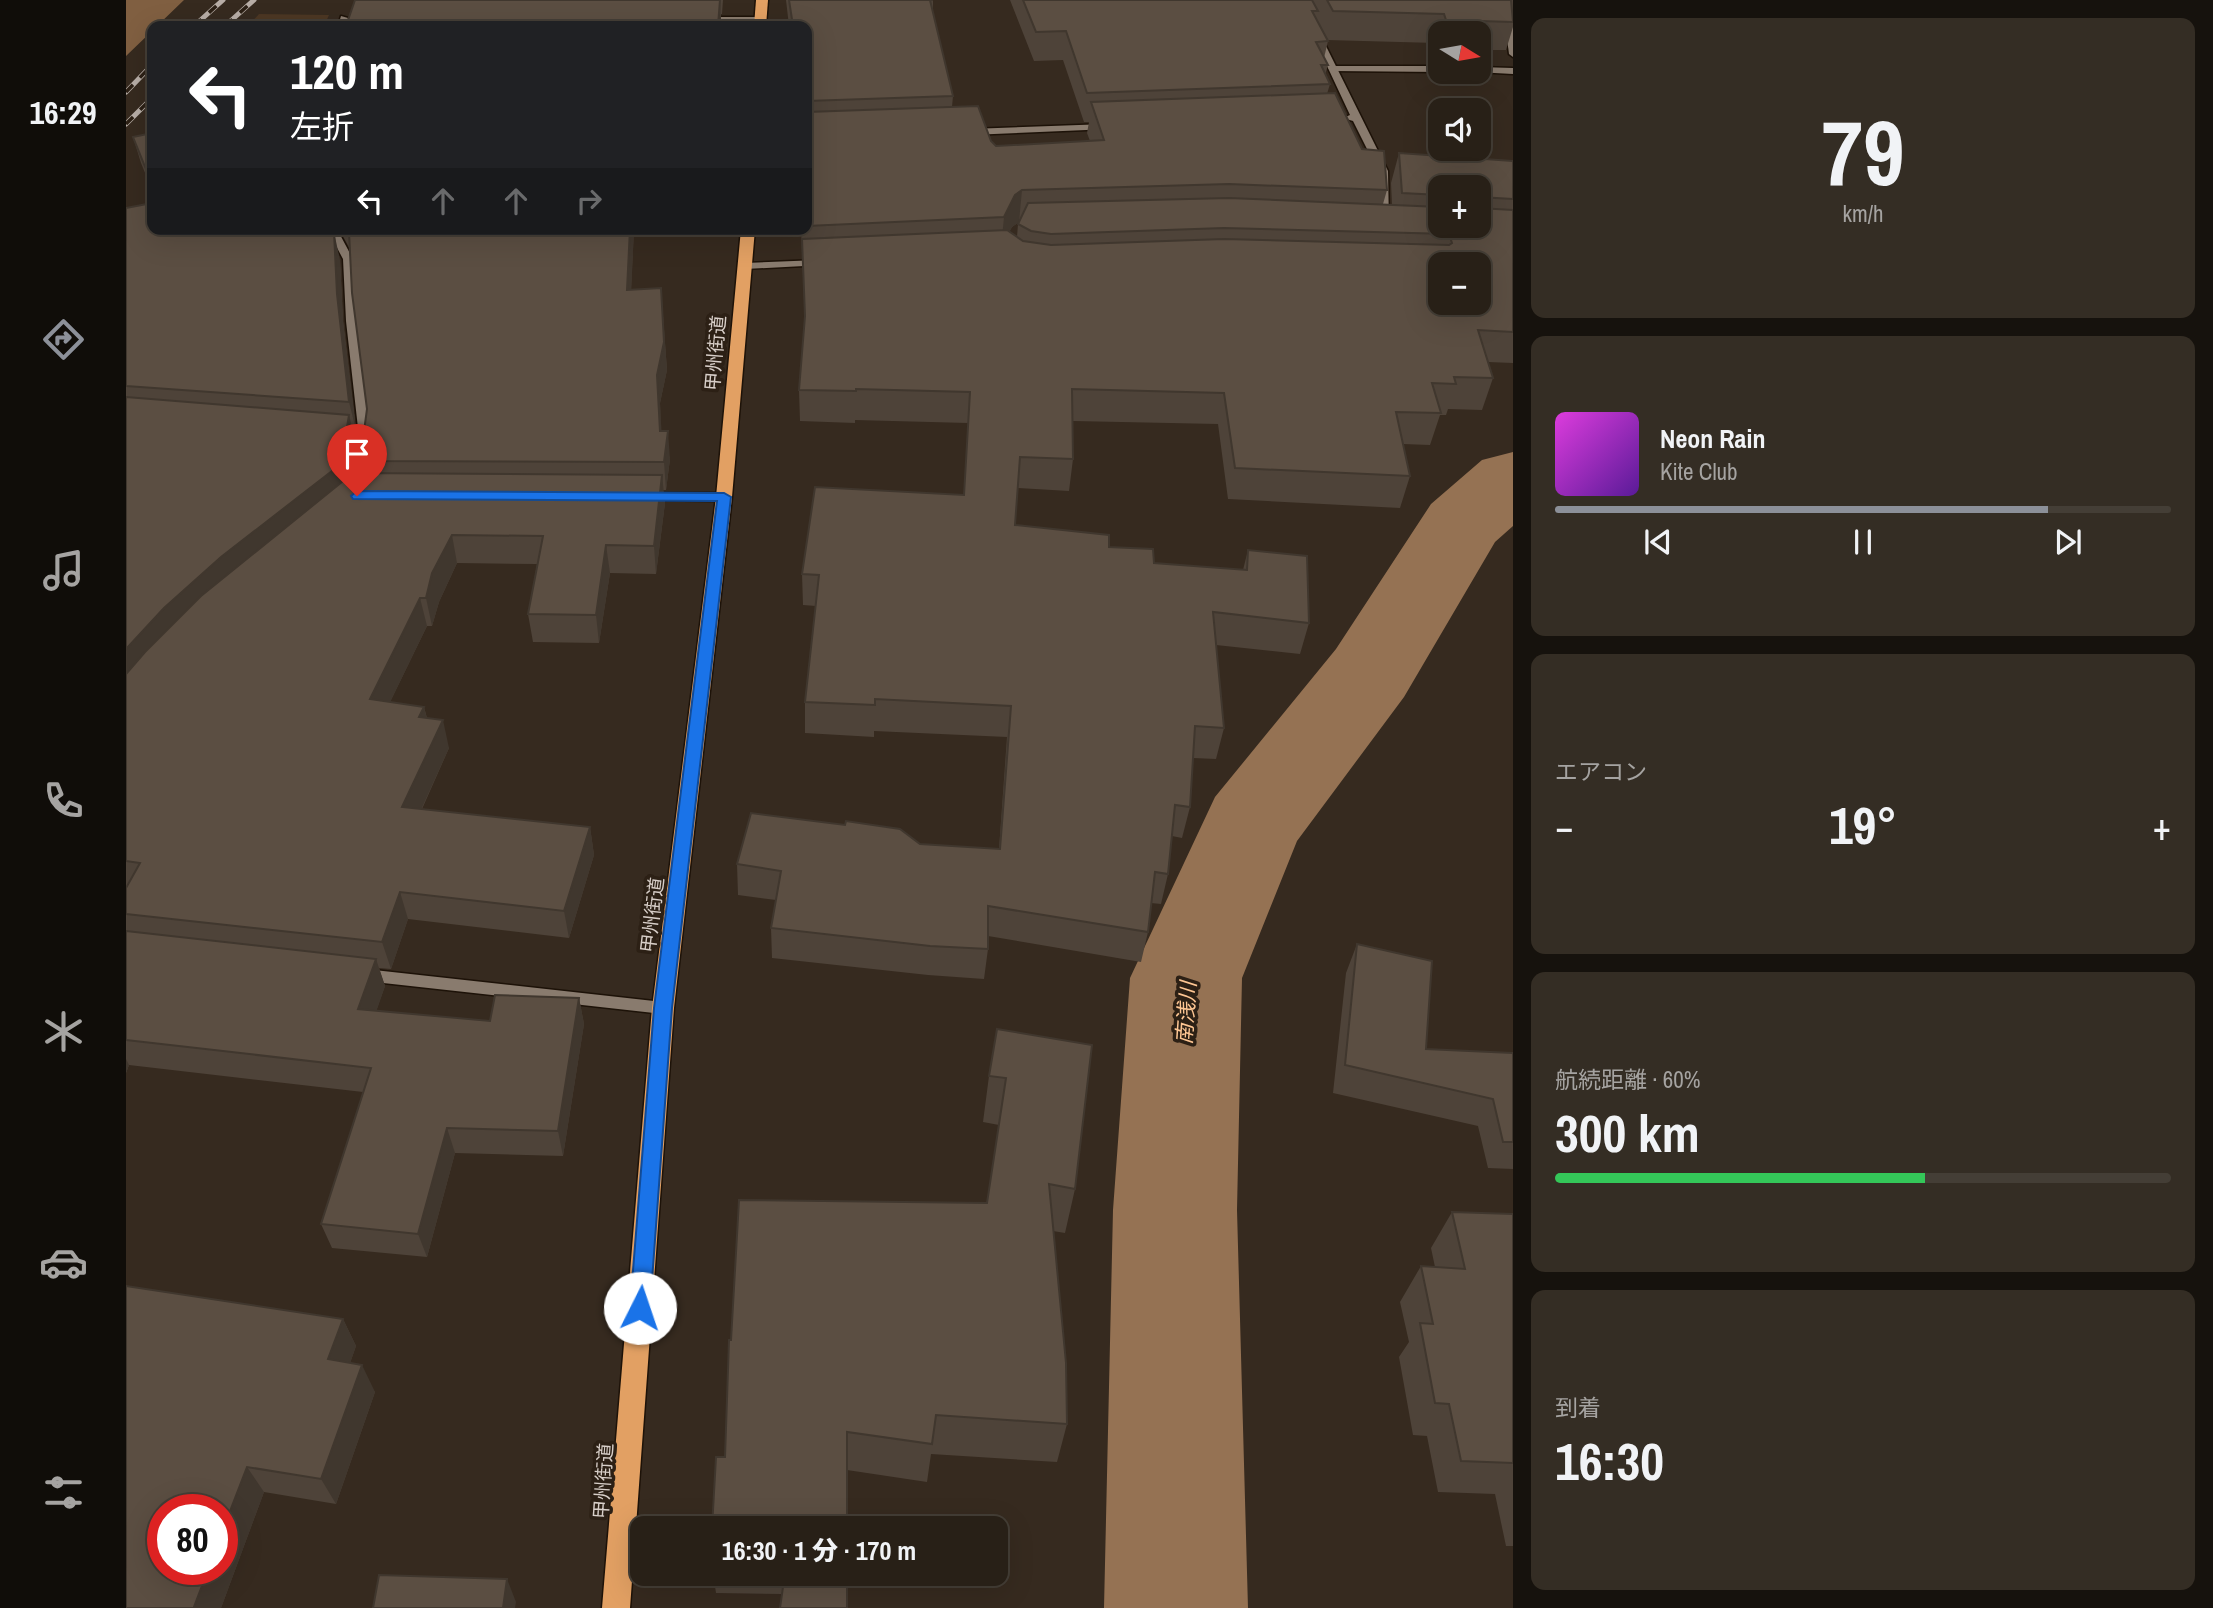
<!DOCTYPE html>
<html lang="ja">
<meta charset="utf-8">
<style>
:root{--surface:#282017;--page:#342d24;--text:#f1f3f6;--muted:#a5a3a1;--line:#443e36;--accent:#8c9099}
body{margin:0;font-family:"Archivo Narrow","Noto Sans JP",sans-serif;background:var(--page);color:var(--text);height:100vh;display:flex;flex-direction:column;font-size:26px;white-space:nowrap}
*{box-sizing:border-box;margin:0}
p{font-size:23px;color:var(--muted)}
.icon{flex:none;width:38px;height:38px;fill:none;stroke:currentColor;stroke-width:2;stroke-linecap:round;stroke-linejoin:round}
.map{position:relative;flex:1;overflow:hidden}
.side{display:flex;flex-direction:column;gap:18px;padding:18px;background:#16120d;width:700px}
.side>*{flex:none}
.guide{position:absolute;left:21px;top:21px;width:665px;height:214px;border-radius:14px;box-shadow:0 7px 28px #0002,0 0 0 2px var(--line);background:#202124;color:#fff;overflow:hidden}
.needle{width:46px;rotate:101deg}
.buttons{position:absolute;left:1302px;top:21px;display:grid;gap:14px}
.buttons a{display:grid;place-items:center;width:63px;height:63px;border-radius:14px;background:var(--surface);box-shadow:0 7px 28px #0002,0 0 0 2px var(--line);font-size:35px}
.speed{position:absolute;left:21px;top:1494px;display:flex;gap:14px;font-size:35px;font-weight:700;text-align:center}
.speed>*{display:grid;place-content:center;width:91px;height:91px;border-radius:50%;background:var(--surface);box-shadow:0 7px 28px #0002,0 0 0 2px var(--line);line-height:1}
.speed .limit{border:10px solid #d22;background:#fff;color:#111}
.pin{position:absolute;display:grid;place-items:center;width:60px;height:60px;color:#fff;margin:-72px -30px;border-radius:50% 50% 50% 0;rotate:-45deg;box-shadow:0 0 7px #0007}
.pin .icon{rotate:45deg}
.me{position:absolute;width:77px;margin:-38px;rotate:4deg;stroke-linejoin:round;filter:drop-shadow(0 0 5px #0008)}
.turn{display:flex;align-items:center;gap:24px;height:147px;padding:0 28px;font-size:32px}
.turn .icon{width:91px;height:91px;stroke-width:2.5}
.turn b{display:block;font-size:49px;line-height:60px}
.lanes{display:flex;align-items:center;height:66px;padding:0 28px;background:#0003;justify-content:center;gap:35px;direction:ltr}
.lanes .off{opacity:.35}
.big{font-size:52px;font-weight:800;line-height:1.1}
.side .card{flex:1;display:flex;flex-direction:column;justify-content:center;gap:10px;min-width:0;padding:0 24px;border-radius:14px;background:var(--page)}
.side .dial{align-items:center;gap:0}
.dial b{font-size:91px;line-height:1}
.song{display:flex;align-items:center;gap:21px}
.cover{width:84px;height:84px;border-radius:10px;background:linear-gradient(135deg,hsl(300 70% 55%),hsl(270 70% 35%))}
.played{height:7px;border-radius:4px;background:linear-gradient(90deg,var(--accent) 80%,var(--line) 80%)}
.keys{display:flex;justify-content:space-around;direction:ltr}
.heat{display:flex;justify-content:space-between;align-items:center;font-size:38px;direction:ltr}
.charge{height:10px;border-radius:5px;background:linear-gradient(90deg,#34c759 60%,var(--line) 0)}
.trip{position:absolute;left:504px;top:1516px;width:378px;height:70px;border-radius:14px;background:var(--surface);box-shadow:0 7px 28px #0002,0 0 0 2px var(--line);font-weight:800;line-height:70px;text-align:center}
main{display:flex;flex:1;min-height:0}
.tabs{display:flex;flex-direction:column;width:126px;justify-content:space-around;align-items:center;background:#100d09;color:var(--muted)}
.tabs .icon{width:49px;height:49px}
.tabs .on{color:var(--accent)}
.tabs b{font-size:32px;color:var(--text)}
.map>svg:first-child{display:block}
</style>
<main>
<nav class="tabs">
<b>16:29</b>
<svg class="icon on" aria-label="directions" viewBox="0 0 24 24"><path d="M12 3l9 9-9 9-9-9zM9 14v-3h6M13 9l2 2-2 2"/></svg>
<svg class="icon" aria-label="music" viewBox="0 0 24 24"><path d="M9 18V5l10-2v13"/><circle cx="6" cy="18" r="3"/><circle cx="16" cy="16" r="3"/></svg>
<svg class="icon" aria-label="phone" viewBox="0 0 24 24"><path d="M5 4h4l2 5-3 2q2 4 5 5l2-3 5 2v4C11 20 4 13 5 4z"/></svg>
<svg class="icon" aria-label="climate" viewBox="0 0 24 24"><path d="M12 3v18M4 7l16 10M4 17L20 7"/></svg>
<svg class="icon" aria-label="car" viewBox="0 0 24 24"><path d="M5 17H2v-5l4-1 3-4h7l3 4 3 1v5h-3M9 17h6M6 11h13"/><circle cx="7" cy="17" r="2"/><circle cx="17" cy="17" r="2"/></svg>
<svg class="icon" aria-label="filters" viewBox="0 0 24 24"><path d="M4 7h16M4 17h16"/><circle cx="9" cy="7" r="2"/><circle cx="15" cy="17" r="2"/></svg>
</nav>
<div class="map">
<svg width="1387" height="1608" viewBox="0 0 1387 1608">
<rect width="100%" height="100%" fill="#362a1f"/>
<path fill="#4c3723" d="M 133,14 L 203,15 L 198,26 L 122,26 Z"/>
<path fill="#805f41" d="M 0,0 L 58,0 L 31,26 L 26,26 L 26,31 L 0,56 Z"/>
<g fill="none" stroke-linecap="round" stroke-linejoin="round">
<path fill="#957253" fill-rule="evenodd" d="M 1387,452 L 1387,526 L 1369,542 L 1278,697 L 1171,841 L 1116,978 L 1111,1210 L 1122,1608 L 978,1608 L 987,1210 L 1004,978 L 1089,797 L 1210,649 L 1305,504 L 1356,460 Z"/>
<defs>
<g id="service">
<path d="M 1376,0 L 1384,0 L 1387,21 L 1387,57 L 1383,54 Z"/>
<path d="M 577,17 L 635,17 L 639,20 L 635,23 L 574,22 L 574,18 Z"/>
<path d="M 1203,66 L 1314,66 L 1314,72 L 1206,71 L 1202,68 Z"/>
<path d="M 1353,67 L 1387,68 L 1387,74 L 1350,72 L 1353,72 Z"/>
<path d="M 519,493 L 598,493 L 604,497 L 598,501 L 515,500 L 515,494 Z"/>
<path d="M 239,969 L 537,1002 L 542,1003 L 545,1008 L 542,1013 L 537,1014 L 239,981 L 234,979 L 231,975 L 234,971 Z"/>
</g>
<g id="minor">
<path d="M 215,16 L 222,18 L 220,26 L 212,26 Z"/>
<path d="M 1188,34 L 1195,36 L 1262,171 L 1263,224 L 1254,222 L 1252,171 L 1227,121 L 1217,118 L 1224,115 L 1187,36 Z"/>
<path d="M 981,124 L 984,125 L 984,129 L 844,135 L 839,132 L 844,129 Z"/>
<path d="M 201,229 L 211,229 L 227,259 L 230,321 L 245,437 L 238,492 L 232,496 L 226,492 L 233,437 L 220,321 L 217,259 Z"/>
<path d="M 693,260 L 698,263 L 697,265 L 619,269 L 614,266 L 619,263 Z"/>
</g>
<g id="trunk">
<path d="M 630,0 L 642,0 L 640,26 L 628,26 Z"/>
<path d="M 615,229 L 629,229 L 606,497 L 548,1008 L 504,1608 L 476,1608 L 526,1008 L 590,497 Z"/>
</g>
</defs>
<use href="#service" stroke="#1d1208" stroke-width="3"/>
<use href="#minor" stroke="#1d1208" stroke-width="3"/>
<use href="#trunk" stroke="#1d1208" stroke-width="3"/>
<use href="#service" fill="#897b6e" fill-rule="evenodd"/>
<use href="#minor" fill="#897b6e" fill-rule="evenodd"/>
<use href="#trunk" fill="#e2a063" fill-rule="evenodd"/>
<defs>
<g id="rail">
<path d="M 68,26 L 97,0"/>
<path d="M 99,26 L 128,0"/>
<path d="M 0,92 L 26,65"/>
<path d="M 0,124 L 26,98"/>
</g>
</defs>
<use href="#rail" stroke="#b7ada6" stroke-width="5"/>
<use href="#rail" stroke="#2c2015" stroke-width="3.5" stroke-dasharray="10" stroke-linecap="butt"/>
</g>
<g fill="#4e4339" fill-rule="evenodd">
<path d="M 229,0 L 597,0 L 596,14 L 595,14 L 595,26 L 220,26 Z"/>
<path d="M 660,0 L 807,0 L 807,12 L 827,96 L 826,107 L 870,146 L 964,141 L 961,133 L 963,122 L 958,122 L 937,60 L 908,61 L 884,0 L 1387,0 L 1387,27 L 1380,50 L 1353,50 L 1353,33 L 1314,33 L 1314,49 L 1312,49 L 1310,43 L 1201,40 L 1202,41 L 1198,58 L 1202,65 L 1199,75 L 1204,84 L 1201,94 L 1261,190 L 1257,204 L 1266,205 L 1265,183 L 1273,153 L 1387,161 L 1387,363 L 1362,362 L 1367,378 L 1356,410 L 1322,409 L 1320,415 L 1314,415 L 1304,445 L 1277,444 L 1284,476 L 1274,508 L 1102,499 L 1092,424 L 947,421 L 947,459 L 943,491 L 892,488 L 889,525 L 983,547 L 1028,563 L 1117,570 L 1122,550 L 1183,623 L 1174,654 L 1090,645 L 1098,728 L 1090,759 L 1067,758 L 1064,807 L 1056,838 L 1046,836 L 1042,874 L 1035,904 L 1025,903 L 1022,932 L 1015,962 L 862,936 L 862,949 L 858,979 L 802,975 L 646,958 L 645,928 L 650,900 L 612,895 L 611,864 L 794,844 L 873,849 L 881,737 L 748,731 L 748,737 L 679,733 L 679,702 L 690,606 L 677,605 L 676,574 L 838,495 L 842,423 L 729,420 L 729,423 L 674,421 L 673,390 L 679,324 L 675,229 L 681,229 L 681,26 L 663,26 ZM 1314,187 L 1353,187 L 1353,226 L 1314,226 ZM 893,222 L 892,224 L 891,237 L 883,232 L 886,227 Z"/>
<path d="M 26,133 L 26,190 L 15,163 L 7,137 Z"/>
<path d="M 0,208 L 214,260 L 217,321 L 230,430 L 226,429 L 230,443 L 225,475 L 237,474 L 234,461 L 241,409 L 224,249 L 213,229 L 508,229 L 505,290 L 535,288 L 541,370 L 534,403 L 535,431 L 544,459 L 540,490 L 537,490 L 539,503 L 530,574 L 484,573 L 473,643 L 407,642 L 402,614 L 411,564 L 331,563 L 313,602 L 306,626 L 301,626 L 264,702 L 298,707 L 301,718 L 323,748 L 296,809 L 464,827 L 468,855 L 443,938 L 282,919 L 265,969 L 253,968 L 259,986 L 250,1011 L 364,1021 L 453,998 L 458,1024 L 437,1156 L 329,1153 L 301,1257 L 206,1248 L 195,1224 L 237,1092 L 3,1065 L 0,1073 L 0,888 L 1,886 L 0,886 Z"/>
<path d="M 1231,944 L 1300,1049 L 1387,1053 L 1387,1169 L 1362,1168 L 1352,1126 L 1207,1093 L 1220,973 Z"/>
<path d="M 871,1029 L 949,1189 L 939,1233 L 927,1231 L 941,1424 L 931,1462 L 805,1454 L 801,1482 L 721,1470 L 599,1457 L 605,1340 L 861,1203 L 873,1125 L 857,1122 L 863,1076 Z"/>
<path d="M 1326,1212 L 1387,1214 L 1387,1546 L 1380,1546 L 1369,1494 L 1312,1492 L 1301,1436 L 1287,1435 L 1273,1357 L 1283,1342 L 1274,1302 L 1295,1266 L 1309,1267 L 1305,1248 Z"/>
<path d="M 217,1319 L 230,1346 L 224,1363 L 249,1392 L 210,1504 L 138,1492 L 95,1608 L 0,1608 Z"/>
<path d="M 587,1573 L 721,1573 L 656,1594 L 590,1593 Z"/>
</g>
<g fill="#40372e">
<path d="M 594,0 L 595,26 L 592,26 Z"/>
<path d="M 896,190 L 893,222 L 886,227 L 875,249 L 878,217 L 889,195 Z"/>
<path d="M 504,229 L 508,229 L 504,318 L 501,290 Z"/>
<path d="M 208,232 L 214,260 L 217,321 L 230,430 L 223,402 L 211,294 Z"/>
<path d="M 535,288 L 541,370 L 534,403 L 537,459 L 531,375 Z"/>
<path d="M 223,415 L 230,443 L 223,493 L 0,690 L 0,649 Z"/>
<path d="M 542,431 L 544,459 L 540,490 L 538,462 Z"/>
<path d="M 536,475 L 539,503 L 530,574 L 528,546 Z"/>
<path d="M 326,535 L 331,563 L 313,602 L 306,626 L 300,598 L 306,573 Z"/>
<path d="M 480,545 L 484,573 L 473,643 L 470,615 Z"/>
<path d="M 294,598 L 301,626 L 252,727 L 244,699 Z"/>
<path d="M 298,707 L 305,735 L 293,717 Z"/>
<path d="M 317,720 L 323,748 L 284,834 L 276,807 Z"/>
<path d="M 464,827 L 468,855 L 443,938 L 438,911 Z"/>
<path d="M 274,892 L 282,919 L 265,969 L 256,942 Z"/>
<path d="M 250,959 L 259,986 L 242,1036 L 232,1009 Z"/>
<path d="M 453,998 L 458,1024 L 437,1156 L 432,1131 Z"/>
<path d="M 0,1059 L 3,1065 L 0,1073 Z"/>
<path d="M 321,1128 L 329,1153 L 301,1257 L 292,1234 Z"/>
<path d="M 217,1319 L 230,1346 L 216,1386 L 202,1359 Z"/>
<path d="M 236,1365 L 249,1392 L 210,1504 L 195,1479 Z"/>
<path d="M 121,1467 L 138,1492 L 95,1608 L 69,1608 L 68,1607 L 82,1570 L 96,1570 L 96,1532 Z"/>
<path d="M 381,1579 L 390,1602 L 389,1608 L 377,1608 Z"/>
</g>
<g fill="#5b4e42" stroke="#40372e" stroke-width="2" fill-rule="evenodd">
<path d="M 229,0 L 594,0 L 592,26 L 220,26 Z"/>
<path d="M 663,0 L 807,0 L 804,0 L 827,96 L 681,101 L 681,26 L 667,26 Z"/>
<path d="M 897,0 L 1186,0 L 1192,11 L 1186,11 L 1202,41 L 1190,42 L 1202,65 L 1195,65 L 1204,84 L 961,93 L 940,31 L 910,32 Z"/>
<path d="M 1201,0 L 1385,0 L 1387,22 L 1320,20 L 1318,14 L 1207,11 Z"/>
<path d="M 1209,93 L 1236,149 L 1258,151 L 1261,190 L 1103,184 L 896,190 L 889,195 L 878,217 L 681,226 L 681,160 L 683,160 L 681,140 L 681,112 L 852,106 L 865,141 L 870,146 L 978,140 L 965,102 Z"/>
<path d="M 26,133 L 26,184 L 7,137 Z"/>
<path d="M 1273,153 L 1387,161 L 1387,199 L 1353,197 L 1353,187 L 1314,187 L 1314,195 L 1276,193 Z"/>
<path d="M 1103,198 L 1314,207 L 1314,226 L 1353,226 L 1353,208 L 1387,210 L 1387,332 L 1352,330 L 1367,378 L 1328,377 L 1330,384 L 1306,383 L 1315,413 L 1270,412 L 1284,476 L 1109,468 L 1098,393 L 946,389 L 947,459 L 894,457 L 889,525 L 983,535 L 983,547 L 1027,549 L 1028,563 L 1121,570 L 1122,550 L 1181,556 L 1183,623 L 1087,612 L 1098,728 L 1069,726 L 1064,807 L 1049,805 L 1042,874 L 1029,872 L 1022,932 L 862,906 L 862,949 L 804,946 L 645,928 L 655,871 L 611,864 L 625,813 L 719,825 L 720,821 L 774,829 L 794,844 L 874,849 L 885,706 L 749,699 L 749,705 L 679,702 L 693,575 L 676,574 L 689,487 L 838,495 L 844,392 L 730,389 L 730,391 L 673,390 L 679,316 L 676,239 L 881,230 L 897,241 L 925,245 L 1098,239 L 1323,245 L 1326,243 L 1323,234 L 1098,228 L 925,234 L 905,231 L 892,224 L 902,203 ZM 1314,264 L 1353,264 L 1353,303 L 1314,303 Z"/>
<path d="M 26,203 L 26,229 L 206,229 L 208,232 L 211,294 L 223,402 L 0,386 L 0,208 Z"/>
<path d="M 222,229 L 504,229 L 501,290 L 535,288 L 538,342 L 531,375 L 534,431 L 542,431 L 538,462 L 234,461 L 241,409 L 226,293 L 223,232 Z"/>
<path d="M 0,397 L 223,415 L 215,464 L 95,557 L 38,608 L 0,649 Z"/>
<path d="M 227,473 L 536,475 L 528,546 L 480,545 L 470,615 L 402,614 L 417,536 L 326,535 L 306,573 L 300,598 L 294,598 L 244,699 L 298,707 L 293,717 L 317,720 L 276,807 L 464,827 L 438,911 L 274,892 L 256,942 L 0,914 L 0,888 L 14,863 L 0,861 L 0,674 L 19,652 L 75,596 Z"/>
<path d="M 0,931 L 250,959 L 232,1009 L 364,1021 L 369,995 L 453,998 L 432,1131 L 321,1128 L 292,1234 L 195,1224 L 245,1068 L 0,1040 Z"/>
<path d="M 1231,944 L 1306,961 L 1300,1049 L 1387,1053 L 1387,1142 L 1377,1142 L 1367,1099 L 1219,1065 Z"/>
<path d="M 871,1029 L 966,1045 L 949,1189 L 923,1184 L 940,1363 L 941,1424 L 810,1415 L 806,1444 L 721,1432 L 721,1528 L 586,1528 L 590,1457 L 599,1457 L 603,1340 L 605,1340 L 613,1200 L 861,1203 L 880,1078 L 863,1076 Z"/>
<path d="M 1326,1212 L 1387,1214 L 1387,1463 L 1335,1461 L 1323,1404 L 1309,1403 L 1294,1323 L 1307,1324 L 1295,1266 L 1339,1269 Z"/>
<path d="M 0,1286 L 217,1319 L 202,1359 L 236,1365 L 195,1479 L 121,1467 L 96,1532 L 96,1510 L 37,1510 L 37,1570 L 82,1570 L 68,1607 L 71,1608 L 0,1608 Z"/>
<path d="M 659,1573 L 721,1573 L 721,1608 L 654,1608 Z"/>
<path d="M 253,1575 L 381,1579 L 377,1608 L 247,1608 Z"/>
</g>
<path fill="#1a73e8" stroke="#114b97" stroke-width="2" d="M 231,491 L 598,493 L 605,497 L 546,1008 L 524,1308 L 521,1315 L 514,1318 L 507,1315 L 504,1308 L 528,1008 L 591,501 L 227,499 L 225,496 Z"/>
<g text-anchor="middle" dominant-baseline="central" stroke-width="7" stroke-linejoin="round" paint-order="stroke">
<g font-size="19" fill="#d8cfc9" stroke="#2c2015">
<text transform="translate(589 353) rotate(-85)">甲州街道</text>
<text transform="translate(526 915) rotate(-83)">甲州街道</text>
<text transform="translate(477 1481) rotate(-86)">甲州街道</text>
</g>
<g font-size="21" font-style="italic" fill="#fec693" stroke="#2c2015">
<text transform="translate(1060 1013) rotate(-86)">南浅川</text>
</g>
</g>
</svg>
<div class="buttons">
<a><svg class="needle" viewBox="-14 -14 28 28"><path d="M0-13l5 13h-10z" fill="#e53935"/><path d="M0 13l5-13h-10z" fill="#a5a3a1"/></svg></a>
<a><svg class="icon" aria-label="sound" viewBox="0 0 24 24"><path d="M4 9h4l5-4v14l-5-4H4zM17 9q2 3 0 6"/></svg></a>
<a>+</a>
<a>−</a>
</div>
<div class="speed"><div class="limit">80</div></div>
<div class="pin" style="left:231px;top:496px;background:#d93025"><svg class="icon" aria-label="arrive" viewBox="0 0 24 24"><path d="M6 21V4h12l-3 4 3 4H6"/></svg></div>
<svg class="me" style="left:514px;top:1308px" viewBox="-20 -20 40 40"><circle r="19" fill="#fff"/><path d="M0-13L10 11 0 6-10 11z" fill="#1a73e8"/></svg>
<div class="trip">16:30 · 1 分 · 170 m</div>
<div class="guide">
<div class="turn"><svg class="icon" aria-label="left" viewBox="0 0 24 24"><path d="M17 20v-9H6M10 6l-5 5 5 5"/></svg><div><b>120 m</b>左折</div></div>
<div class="lanes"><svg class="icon" aria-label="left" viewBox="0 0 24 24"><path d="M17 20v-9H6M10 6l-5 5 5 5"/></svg><svg class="icon off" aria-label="ahead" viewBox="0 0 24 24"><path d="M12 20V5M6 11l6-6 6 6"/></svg><svg class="icon off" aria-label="ahead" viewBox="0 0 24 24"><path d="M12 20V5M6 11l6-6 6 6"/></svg><svg class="icon off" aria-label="right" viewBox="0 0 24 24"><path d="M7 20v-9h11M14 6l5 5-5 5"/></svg></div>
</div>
</div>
<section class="side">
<div class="card dial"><b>79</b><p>km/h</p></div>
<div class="card">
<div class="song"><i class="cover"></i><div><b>Neon Rain</b><p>Kite Club</p></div></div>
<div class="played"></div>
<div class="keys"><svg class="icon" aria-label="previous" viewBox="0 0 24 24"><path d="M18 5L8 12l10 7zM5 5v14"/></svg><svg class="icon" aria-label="pause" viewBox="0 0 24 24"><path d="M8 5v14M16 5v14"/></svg><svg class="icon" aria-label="next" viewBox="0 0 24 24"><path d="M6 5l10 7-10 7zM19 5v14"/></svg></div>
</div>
<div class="card"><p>エアコン</p>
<div class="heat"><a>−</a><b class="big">19°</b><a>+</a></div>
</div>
<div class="card"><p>航続距離 · 60%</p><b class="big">300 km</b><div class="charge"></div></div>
<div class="card"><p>到着</p><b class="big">16:30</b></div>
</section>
</main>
